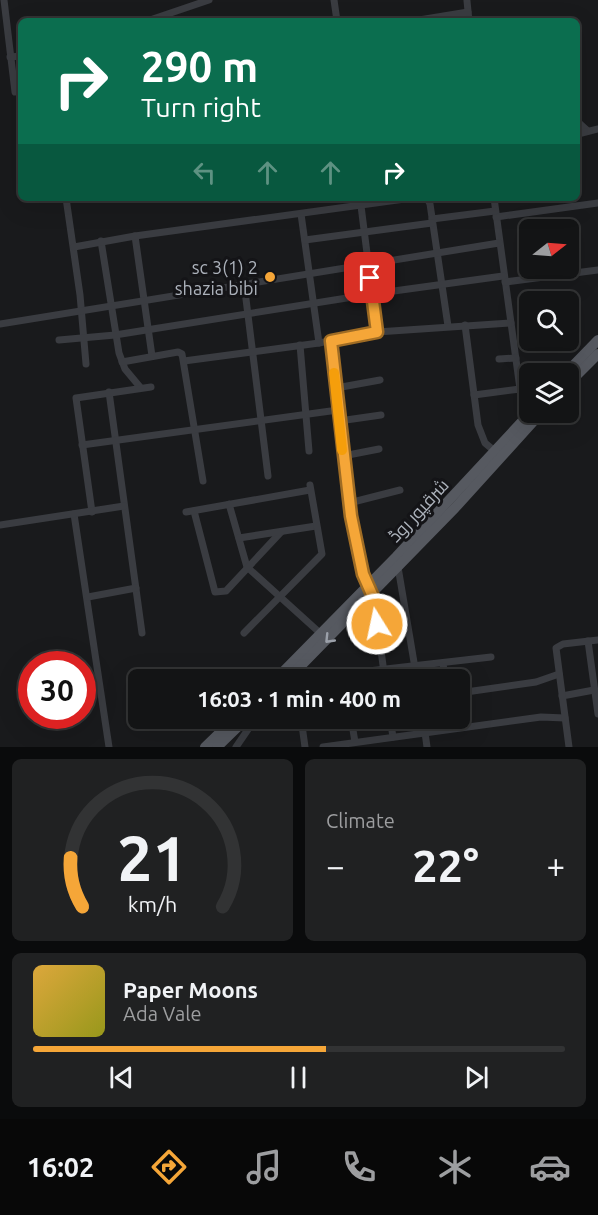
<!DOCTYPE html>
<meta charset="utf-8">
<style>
:root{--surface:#131415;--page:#202122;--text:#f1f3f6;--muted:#9d9ea0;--line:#323334;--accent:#f5a638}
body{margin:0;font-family:Ubuntu,Cairo,sans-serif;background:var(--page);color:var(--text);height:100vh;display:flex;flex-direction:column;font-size:22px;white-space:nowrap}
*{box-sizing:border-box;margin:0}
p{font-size:20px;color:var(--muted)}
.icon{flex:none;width:33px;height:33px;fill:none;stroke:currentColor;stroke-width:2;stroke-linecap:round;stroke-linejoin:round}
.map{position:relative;height:747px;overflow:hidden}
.details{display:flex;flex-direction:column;gap:12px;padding:12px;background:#0a0b0c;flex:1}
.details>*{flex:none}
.top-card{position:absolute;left:18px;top:18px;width:562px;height:183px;border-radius:9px;box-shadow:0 6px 24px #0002,0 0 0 2px var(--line);background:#0b6e4f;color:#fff;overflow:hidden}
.needle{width:39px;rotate:73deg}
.fabs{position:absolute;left:519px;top:219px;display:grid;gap:12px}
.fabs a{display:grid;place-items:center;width:60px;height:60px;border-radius:9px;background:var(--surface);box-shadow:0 6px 24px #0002,0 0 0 2px var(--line);font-size:30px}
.speed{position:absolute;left:18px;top:651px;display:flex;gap:12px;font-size:30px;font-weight:700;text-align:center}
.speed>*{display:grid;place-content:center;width:78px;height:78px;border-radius:50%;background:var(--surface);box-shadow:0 6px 24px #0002,0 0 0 2px var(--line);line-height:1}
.speed .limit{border:9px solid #d22;background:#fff;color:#111}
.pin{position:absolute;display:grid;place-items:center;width:51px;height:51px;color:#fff;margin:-26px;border-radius:12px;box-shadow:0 3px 9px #0006}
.me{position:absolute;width:66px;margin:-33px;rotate:350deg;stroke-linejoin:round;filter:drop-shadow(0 0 4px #0008)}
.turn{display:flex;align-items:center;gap:21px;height:126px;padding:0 24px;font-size:27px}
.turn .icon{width:78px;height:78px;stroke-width:2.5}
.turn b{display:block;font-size:42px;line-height:51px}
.lanes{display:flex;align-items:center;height:57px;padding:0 24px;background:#0003;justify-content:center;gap:30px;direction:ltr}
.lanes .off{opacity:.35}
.big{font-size:45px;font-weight:700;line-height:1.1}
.details .widget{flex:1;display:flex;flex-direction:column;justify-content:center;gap:9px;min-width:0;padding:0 21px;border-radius:9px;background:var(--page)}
.details .dial{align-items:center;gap:0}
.dial svg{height:156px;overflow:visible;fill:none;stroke:var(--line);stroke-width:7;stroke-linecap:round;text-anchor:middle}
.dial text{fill:var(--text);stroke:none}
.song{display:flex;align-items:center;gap:18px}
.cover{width:72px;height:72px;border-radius:9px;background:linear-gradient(135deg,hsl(40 70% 55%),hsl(60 70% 35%))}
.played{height:6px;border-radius:3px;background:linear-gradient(90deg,var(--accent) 55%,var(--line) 55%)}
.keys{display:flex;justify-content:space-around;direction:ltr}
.heat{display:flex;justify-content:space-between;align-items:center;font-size:33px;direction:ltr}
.details .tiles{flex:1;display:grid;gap:12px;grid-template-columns:1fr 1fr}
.widget:last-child{grid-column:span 2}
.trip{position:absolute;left:128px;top:669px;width:342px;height:60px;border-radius:9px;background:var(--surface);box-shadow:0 6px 24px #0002,0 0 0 2px var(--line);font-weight:700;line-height:60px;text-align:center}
.menu{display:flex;height:96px;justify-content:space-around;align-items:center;background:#080808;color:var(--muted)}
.menu .icon{width:42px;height:42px}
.menu .on{color:var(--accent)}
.menu b{font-size:27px;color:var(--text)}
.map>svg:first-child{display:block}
</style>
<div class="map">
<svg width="598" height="747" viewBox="0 0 598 747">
<rect width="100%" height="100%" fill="#191a1c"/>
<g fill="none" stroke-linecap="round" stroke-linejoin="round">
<g stroke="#3a3c41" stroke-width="7">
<path d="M 4,0 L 15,92"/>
<path d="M 334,0 L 337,21"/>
<path d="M 467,1 L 469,21"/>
<path d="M 147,21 L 209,0"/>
<path d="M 413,21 L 468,12"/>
<path d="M 10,57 L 21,56"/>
<path d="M 578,122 L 588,131"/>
<path d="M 578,134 L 598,129"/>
<path d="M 66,198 L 80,295 L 86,364"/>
<path d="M 360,198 L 377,332"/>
<path d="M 427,198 L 430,204 L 448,326"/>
<path d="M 494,198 L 520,389 L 530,407"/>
<path d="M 301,214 L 319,343"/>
<path d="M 496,217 L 598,203"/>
<path d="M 432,219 L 495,211"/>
<path d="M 135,236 L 152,356"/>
<path d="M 305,240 L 432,223"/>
<path d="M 101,241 L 119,353 L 125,369 L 140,387"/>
<path d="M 74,247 L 135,236 L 412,198"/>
<path d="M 505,282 L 598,270"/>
<path d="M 244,283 L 268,476"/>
<path d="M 0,324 L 499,243"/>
<path d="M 465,325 L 478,425 L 485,443 L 497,453"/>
<path d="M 59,340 L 115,335 L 372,294 L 503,276"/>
<path d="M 331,341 L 346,483 L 358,553 L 374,599 L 385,680"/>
<path d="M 300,345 L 309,451"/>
<path d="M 499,359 L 516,358"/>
<path d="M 184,361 L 319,343 L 377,332 L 511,323"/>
<path d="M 122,362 L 178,352 L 182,354 L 203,481"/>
<path d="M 336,388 L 380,380"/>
<path d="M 109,392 L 142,633"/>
<path d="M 474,395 L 520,389"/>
<path d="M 339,421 L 381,415"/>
<path d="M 82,445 L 338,410"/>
<path d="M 343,456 L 379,449"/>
<path d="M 349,503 L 400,490"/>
<path d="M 229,504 L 247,567 L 320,633"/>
<path d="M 194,511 L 215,592 L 226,591 L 281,532"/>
<path d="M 92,512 L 76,398 L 151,387"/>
<path d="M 186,512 L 310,490"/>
<path d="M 74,514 L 109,747"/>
<path d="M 0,525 L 124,506"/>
<path d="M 239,538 L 316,526"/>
<path d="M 398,567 L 417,680"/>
<path d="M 88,597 L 136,588"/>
<path d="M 244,633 L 322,554 L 310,485"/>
<path d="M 588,641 L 598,714"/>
<path d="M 443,663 L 445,680"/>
<path d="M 346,680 L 347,675 L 351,673 L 491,657"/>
<path d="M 459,693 L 536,682 L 559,674"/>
<path d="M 562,696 L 594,690"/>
<path d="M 301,718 L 305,747"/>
<path d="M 351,718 L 355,742"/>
<path d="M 390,718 L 393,737"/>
<path d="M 423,718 L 427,747"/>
<path d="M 236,747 L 249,728 L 251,718"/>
<path d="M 323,747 L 541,717 L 565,718"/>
<path d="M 569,747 L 556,648 L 563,644 L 598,640"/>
</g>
<g stroke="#565960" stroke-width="10">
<path d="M 565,374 L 598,340"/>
<path d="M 568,384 L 598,354"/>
<path d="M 275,680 L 396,557 L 531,412"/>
<path d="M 287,680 L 455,508 L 542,412"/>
<path d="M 205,747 L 235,718"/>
<path d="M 217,747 L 247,718"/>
</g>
</g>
<defs><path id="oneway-chevron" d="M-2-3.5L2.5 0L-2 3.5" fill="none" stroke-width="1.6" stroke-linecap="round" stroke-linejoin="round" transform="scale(1.5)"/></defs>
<use stroke="#9ba0a9" href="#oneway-chevron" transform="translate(329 639) rotate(134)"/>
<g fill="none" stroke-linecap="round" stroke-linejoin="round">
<defs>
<path id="route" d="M 370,278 L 377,332 L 331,341 L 351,516 L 363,574 L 374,599 L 377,624"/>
</defs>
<use href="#route" stroke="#9f6c24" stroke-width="15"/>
<use href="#route" stroke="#f5a638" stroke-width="10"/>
<path stroke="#f59e0b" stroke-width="10" d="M 334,373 L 342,450"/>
</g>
<circle fill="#f5a638" stroke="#141417" stroke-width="2" cx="270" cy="277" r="6"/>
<g text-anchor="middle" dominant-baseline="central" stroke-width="6" stroke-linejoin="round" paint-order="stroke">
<g font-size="18" fill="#acb2bb" stroke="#141417" text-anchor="end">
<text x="258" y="267">sc 3(1) 2<tspan x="258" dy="21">shazia bibi</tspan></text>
</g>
<g font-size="18" fill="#acb2bb" stroke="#141417">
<text transform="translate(418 510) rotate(-47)">شرقپور روڈ</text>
</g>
</g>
</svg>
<div class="fabs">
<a><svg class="needle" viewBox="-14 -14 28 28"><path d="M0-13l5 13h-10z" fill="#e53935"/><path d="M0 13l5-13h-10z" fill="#9d9ea0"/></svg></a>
<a><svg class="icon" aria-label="search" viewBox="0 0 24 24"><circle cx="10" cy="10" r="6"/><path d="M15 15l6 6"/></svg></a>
<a><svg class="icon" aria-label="layers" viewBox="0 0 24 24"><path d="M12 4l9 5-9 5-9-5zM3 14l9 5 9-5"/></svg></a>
</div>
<div class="speed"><div class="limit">30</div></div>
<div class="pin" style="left:370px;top:278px;background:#d93025"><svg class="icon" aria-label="arrive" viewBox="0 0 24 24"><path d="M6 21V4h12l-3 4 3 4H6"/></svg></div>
<svg class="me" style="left:377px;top:624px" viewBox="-20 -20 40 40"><circle r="17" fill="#f5a638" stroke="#fff" stroke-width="3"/><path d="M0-11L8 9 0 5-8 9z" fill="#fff"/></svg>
<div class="trip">16:03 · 1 min · 400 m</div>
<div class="top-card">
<div class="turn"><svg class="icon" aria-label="right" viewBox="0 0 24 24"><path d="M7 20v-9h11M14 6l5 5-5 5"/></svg><div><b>290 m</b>Turn right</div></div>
<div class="lanes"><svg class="icon off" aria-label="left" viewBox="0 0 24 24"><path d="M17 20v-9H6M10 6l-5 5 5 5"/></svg><svg class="icon off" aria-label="ahead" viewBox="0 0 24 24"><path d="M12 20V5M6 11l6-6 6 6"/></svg><svg class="icon off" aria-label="ahead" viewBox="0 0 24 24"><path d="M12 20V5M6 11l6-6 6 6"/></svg><svg class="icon" aria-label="right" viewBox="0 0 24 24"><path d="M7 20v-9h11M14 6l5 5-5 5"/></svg></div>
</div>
</div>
<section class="details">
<div class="tiles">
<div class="widget dial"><svg viewBox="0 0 100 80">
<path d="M14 69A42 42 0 1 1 86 69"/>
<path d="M14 69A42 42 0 0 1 8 44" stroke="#f5a638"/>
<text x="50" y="56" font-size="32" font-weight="700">21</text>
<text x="50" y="72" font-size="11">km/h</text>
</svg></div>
<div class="widget"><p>Climate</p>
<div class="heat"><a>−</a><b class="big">22°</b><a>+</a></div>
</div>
<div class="widget">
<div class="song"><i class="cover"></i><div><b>Paper Moons</b><p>Ada Vale</p></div></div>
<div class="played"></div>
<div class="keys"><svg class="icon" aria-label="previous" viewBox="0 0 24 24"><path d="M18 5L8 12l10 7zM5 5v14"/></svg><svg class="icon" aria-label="pause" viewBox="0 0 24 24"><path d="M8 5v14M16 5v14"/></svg><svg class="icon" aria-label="next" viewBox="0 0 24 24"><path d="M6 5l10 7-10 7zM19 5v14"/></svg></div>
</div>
</div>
</section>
<nav class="menu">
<b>16:02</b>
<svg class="icon on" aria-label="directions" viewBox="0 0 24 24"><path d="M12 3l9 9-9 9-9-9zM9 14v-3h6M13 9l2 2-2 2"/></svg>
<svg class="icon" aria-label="music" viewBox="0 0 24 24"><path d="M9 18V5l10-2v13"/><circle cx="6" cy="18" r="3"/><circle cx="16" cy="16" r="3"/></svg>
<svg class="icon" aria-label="phone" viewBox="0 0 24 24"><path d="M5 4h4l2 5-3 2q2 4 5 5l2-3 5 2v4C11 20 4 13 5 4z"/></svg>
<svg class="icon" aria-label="climate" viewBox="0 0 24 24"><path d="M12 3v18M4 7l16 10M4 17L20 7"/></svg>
<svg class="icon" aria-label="car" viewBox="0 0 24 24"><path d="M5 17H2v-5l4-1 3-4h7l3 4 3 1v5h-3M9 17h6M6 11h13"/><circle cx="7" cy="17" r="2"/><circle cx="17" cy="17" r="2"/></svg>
</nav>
